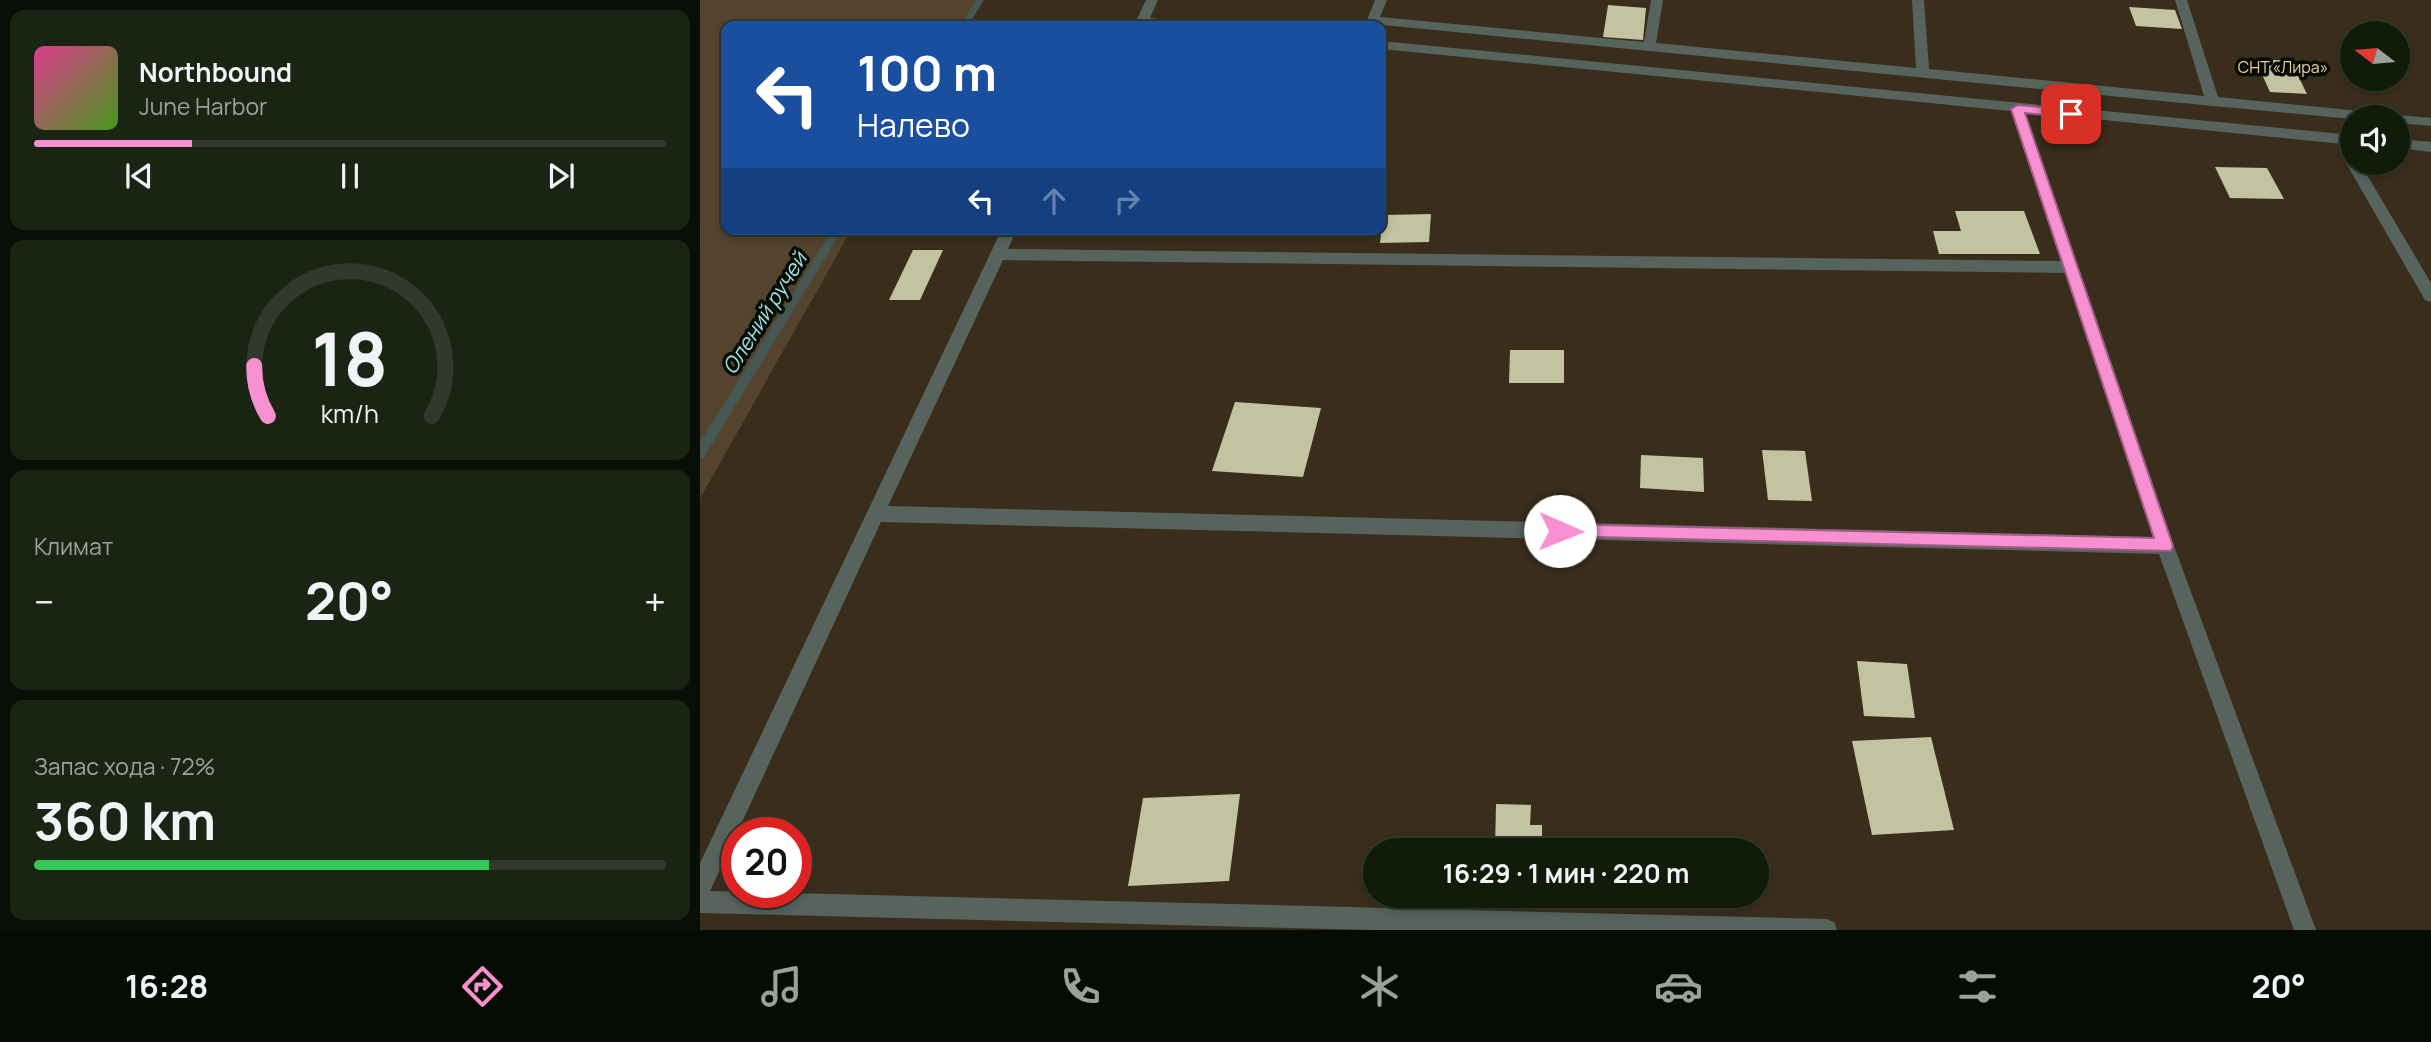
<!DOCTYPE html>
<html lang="ru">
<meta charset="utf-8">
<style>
:root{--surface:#101b0a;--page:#192413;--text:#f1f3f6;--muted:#9ca19c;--line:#30392b;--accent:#f690d0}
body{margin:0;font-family:Manrope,sans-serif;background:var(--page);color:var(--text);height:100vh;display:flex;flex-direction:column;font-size:26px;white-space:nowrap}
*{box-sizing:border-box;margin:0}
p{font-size:23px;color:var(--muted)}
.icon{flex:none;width:38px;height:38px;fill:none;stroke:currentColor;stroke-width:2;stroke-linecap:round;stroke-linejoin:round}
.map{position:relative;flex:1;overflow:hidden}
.details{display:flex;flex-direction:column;gap:10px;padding:10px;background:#090f06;width:700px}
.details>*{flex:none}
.hud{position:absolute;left:21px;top:21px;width:665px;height:214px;border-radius:14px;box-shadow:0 4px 10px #0003,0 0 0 2px var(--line);background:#1a4fa0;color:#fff;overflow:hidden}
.needle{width:46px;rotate:286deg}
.buttons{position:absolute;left:1640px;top:21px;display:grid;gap:14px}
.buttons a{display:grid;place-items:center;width:70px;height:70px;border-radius:50%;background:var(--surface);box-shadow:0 4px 10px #0003,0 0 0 2px var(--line);font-size:35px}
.speed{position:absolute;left:21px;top:817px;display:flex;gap:14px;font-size:35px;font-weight:700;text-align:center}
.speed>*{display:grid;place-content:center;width:91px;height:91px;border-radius:50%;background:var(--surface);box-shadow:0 4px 10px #0003,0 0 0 2px var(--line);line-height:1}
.speed .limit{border:10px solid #d22;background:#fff;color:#111}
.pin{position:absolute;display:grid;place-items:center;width:60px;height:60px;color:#fff;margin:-30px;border-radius:14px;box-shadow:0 4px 10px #0006}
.me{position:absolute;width:77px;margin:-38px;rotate:91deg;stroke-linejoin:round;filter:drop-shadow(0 0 5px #0008)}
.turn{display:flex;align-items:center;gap:24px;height:147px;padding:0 21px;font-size:32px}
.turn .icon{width:91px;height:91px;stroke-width:2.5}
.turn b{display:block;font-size:49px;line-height:60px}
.lanes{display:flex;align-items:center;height:66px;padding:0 21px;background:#0003;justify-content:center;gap:35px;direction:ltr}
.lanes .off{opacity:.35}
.big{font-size:52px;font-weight:700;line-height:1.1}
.details .tile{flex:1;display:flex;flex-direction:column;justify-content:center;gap:10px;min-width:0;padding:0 24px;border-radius:14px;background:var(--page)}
.details .dial{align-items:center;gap:0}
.dial svg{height:182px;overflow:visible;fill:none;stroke:var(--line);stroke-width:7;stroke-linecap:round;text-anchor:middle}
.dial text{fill:var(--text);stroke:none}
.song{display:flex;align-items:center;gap:21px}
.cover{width:84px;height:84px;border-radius:10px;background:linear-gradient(135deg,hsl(330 70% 55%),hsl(100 70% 35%))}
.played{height:7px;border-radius:4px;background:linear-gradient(90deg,var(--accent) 25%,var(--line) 25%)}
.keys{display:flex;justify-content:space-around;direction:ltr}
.heat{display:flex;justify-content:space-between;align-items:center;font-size:38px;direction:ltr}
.charge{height:10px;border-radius:5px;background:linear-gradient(90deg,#34c759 72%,var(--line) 0)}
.trip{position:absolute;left:663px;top:838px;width:406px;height:70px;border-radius:35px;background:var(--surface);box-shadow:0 4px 10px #0003,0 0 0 2px var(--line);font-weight:700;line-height:70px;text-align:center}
.dock{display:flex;height:112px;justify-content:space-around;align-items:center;background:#060b04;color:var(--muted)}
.dock .icon{width:49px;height:49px}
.dock .on{color:var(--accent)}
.dock b{font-size:32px;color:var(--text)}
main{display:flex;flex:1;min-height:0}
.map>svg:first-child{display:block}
</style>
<main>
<section class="details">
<div class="tile">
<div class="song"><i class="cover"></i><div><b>Northbound</b><p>June Harbor</p></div></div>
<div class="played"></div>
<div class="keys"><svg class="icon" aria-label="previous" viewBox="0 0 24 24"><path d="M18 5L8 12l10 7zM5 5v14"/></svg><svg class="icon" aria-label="pause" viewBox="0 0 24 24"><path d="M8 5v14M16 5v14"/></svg><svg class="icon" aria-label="next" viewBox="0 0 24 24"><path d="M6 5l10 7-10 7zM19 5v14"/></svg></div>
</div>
<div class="tile dial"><svg viewBox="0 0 100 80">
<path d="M14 69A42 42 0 1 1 86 69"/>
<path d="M14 69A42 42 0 0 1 8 47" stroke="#f690d0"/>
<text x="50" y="56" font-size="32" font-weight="700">18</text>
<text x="50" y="72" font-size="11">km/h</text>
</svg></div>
<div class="tile"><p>Климат</p>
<div class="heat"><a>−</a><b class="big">20°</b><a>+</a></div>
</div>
<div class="tile"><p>Запас хода · 72%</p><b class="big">360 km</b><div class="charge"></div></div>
</section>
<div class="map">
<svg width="1731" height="930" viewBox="0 0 1731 930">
<rect width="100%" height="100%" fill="#15240e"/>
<path fill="#3a2d1c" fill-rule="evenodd" d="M 281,0 L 1731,0 L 1731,930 L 0,930 L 0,499 L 152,229 L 681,229 L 681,26 L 266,26 ZM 1652,33 L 1698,33 L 1698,79 L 1652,79 ZM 1652,117 L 1698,117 L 1698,163 L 1652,163 ZM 37,833 L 96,833 L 96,892 L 37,892 ZM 676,850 L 1057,850 L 1057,896 L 676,896 Z"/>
<path fill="#54442e" d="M 0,0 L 281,0 L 266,26 L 26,26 L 26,229 L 152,229 L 0,499 Z"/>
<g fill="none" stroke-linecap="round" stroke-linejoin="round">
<g fill="#475753" fill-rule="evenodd">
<path d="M 276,0 L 284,0 L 268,26 L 260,26 Z"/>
<path d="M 133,229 L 143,229 L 4,457 L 0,458 L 0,442 Z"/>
</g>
</g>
<g fill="#c3c2a1">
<path d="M 908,5 L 946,8 L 943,40 L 903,37 Z"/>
<path d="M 1429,7 L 1475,10 L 1482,29 L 1436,26 Z"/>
<path d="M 1555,59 L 1591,61 L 1607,94 L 1570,92 Z"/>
<path d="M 1515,167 L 1567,168 L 1584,199 L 1530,198 Z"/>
<path d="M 1255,211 L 1324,211 L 1340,254 L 1239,254 L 1233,231 L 1261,231 Z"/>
<path d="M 731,214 L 729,242 L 680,243 L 683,215 Z"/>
<path d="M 213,250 L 243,250 L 220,300 L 189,300 Z"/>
<path d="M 810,350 L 864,350 L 864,383 L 809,383 Z"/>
<path d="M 535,402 L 621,408 L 603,477 L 512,471 Z"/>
<path d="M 1062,450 L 1105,451 L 1112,501 L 1068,500 Z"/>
<path d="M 941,455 L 1003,458 L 1004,492 L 940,488 Z"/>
<path d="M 1157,661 L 1207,664 L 1215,718 L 1164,716 Z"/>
<path d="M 1231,737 L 1254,830 L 1172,835 L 1152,741 Z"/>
<path d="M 540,794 L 529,881 L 428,886 L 443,798 Z"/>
<path d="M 796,804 L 831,805 L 830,825 L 842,825 L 842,850 L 795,850 Z"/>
</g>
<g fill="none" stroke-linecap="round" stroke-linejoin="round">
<g fill="#57645e" fill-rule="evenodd">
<path d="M 446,0 L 458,0 L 450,18 L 491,22 L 497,26 L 438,24 L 436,21 Z"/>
<path d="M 675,0 L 687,0 L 680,17 L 944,42 L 951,0 L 963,0 L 956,43 L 1216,68 L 1212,0 L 1224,0 L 1229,69 L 1504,96 L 1475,0 L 1487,0 L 1518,97 L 1680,113 L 1687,117 L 1652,119 L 1513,106 L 673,24 L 667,20 Z"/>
<path d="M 681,41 L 1652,135 L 1652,145 L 1325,112 L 1474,546 L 1616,930 L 1594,930 L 1459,554 L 181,522 L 10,891 L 1126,919 L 1134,922 L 1137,930 L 670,930 L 0,913 L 0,863 L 302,229 L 317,229 L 308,249 L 1361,261 L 1311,111 L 681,49 ZM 303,260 L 1365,273 L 1453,537 L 188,506 Z"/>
<path d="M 1698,115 L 1731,118 L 1731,126 L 1698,123 L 1698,117 L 1692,117 Z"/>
<path d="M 1698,139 L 1731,142 L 1731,152 L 1698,148 Z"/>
<path d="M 1652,159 L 1652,163 L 1660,163 L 1731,283 L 1731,302 L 1725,300 L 1646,163 Z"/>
</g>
</g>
<path fill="#f690d0" stroke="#a05e87" stroke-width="2" d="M 1318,105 L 1371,110 L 1377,114 L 1371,118 L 1325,113 L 1473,546 L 1471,551 L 855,536 L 855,526 L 860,524 L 1454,538 L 1311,109 Z"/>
<g text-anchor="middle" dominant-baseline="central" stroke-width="7" stroke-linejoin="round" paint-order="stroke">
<g font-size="16" fill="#efcda0" stroke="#060c04">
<text x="1583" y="67">СНТ «Лира»</text>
</g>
<g font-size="21" font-style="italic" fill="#9de3e5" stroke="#060c04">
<text transform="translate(64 313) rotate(-58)">Олений ручей</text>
</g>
</g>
</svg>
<div class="buttons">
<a><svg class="needle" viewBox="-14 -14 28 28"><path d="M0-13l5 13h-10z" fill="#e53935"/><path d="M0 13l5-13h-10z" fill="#9ca19c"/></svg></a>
<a><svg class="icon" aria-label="sound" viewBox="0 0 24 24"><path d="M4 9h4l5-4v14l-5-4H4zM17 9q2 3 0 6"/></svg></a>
</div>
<div class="speed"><div class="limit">20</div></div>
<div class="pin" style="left:1371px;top:114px;background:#d93025"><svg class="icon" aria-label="arrive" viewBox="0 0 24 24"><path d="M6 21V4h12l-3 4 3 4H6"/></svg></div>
<svg class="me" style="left:860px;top:531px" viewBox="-20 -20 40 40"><circle r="19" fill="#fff"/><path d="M0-13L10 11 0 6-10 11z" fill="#f690d0"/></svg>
<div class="trip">16:29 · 1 мин · 220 m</div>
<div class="hud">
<div class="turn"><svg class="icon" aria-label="left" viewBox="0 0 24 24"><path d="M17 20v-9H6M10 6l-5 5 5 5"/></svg><div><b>100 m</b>Налево</div></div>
<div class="lanes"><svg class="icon" aria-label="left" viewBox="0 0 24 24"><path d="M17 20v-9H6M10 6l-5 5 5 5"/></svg><svg class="icon off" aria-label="ahead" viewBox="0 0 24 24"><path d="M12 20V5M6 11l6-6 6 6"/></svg><svg class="icon off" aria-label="right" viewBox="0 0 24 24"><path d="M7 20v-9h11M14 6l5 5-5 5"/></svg></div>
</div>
</div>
</main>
<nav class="dock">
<b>16:28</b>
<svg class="icon on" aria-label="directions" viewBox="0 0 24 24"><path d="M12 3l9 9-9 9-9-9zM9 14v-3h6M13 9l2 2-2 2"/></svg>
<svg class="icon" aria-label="music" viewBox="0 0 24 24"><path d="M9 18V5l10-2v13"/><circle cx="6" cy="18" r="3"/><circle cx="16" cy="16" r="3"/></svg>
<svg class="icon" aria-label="phone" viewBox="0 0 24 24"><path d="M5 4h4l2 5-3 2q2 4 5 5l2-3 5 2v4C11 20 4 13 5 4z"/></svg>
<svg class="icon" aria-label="climate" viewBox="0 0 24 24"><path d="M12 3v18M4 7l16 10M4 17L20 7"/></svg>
<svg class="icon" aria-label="car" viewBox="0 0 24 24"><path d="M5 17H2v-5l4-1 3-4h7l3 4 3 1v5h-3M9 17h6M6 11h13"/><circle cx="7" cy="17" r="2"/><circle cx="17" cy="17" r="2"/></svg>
<svg class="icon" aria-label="filters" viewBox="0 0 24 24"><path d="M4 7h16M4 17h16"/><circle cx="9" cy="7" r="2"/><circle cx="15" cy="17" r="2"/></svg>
<b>20°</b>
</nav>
